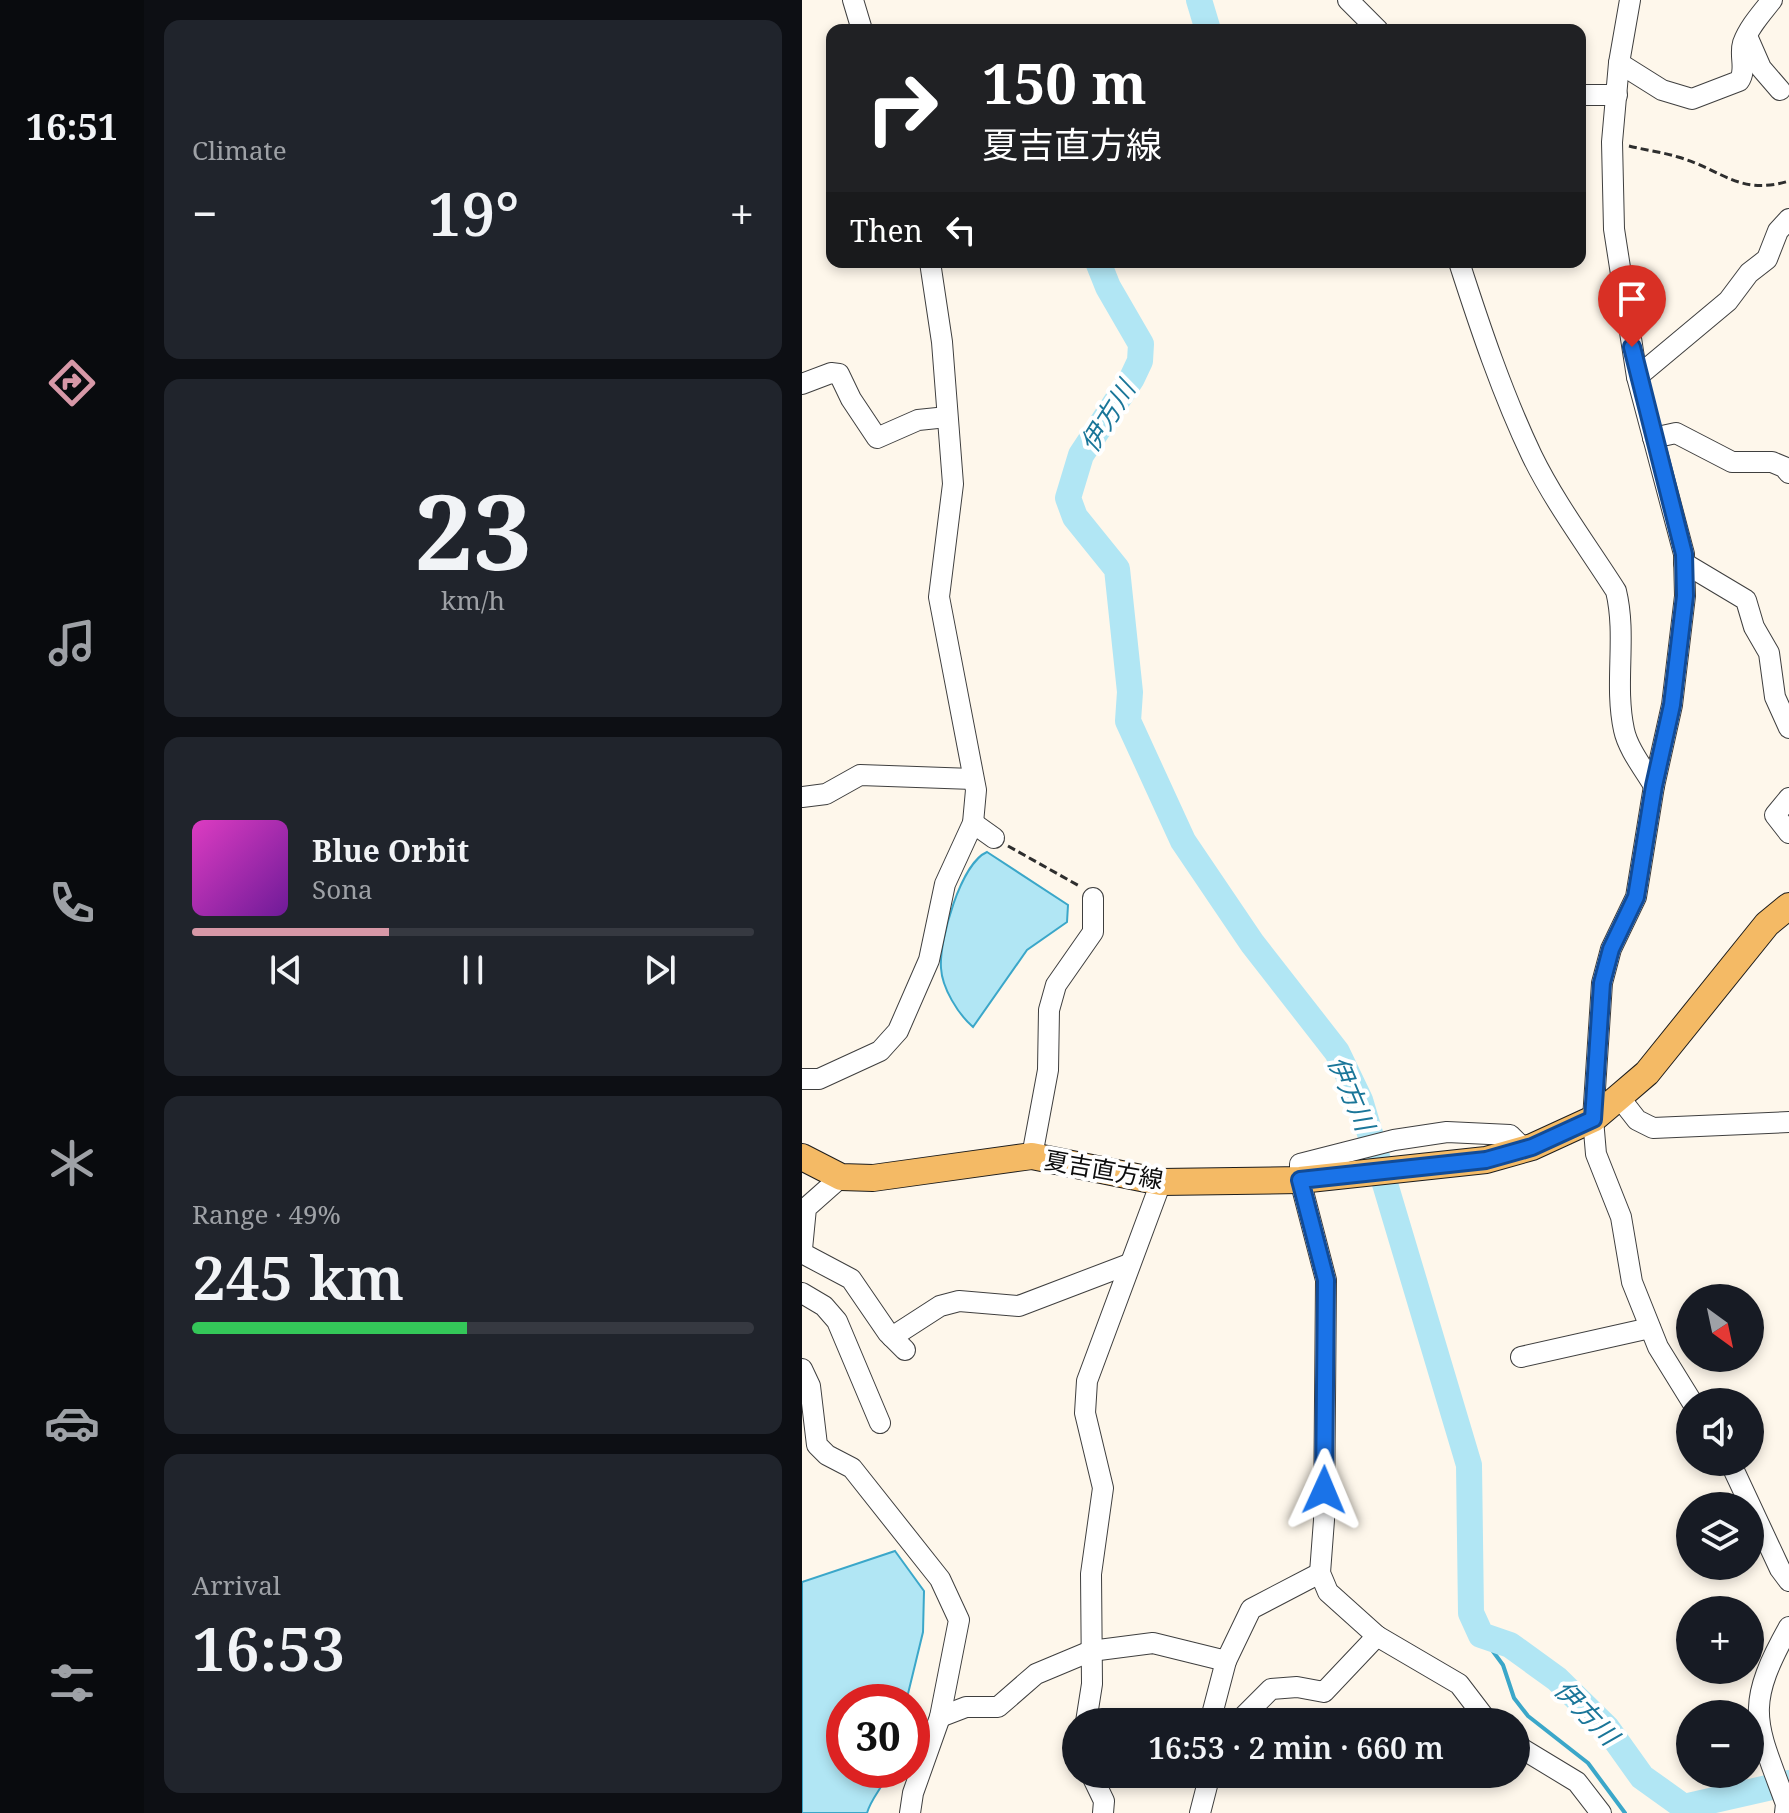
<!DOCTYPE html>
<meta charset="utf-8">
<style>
:root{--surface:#171b24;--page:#20242c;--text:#f1f3f6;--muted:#9ea1a6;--line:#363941;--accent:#d798a7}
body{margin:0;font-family:"Noto Serif","Noto Sans JP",serif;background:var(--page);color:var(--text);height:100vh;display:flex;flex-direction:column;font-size:30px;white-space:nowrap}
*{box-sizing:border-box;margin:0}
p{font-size:26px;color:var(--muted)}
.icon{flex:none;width:44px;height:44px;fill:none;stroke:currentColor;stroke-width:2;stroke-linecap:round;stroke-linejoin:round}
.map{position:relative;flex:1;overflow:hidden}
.sheet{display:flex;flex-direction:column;gap:20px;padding:20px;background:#0d0f14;width:658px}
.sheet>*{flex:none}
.top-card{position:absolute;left:24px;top:24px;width:760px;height:244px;border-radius:16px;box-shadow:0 4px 12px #0003;background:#202124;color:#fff;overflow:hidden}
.needle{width:52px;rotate:147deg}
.controls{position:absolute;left:874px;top:1284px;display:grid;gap:16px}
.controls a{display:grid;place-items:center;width:88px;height:88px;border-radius:50%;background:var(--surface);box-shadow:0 4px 12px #0003;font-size:40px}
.speed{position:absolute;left:24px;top:1684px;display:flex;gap:16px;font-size:40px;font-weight:700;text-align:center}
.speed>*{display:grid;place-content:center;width:104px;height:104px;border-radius:50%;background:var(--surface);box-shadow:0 4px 12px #0003;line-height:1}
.speed .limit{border:12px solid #d22;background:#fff;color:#111}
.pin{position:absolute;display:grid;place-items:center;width:68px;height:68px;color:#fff;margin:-82px -34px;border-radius:50% 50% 50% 0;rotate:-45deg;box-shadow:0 0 8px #0007}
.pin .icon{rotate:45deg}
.me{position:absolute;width:88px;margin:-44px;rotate:1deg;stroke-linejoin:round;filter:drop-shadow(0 0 6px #0008)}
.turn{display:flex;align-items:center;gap:28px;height:168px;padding:0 24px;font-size:36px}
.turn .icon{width:104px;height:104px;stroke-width:2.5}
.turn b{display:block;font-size:56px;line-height:68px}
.then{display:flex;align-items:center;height:76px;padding:0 24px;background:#0003;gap:16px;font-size:30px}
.big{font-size:60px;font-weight:600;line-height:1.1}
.sheet .tile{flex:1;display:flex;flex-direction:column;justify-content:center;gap:12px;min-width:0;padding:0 28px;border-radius:16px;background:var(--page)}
.sheet .dial{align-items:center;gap:0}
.dial b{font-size:104px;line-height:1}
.song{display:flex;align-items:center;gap:24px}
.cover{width:96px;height:96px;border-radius:12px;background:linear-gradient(135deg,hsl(310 70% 55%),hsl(280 70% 35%))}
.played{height:8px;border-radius:4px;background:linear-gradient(90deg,var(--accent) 35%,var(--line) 35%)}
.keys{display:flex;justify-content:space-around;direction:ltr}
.heat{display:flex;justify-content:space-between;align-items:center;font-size:44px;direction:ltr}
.charge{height:12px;border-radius:6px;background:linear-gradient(90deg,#34c759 49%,var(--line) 0)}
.trip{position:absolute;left:260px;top:1708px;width:468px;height:80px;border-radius:40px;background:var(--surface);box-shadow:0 4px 12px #0003;font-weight:600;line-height:80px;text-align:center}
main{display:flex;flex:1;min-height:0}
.tabs{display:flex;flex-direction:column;width:144px;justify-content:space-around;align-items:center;background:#090b0e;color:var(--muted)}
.tabs .icon{width:56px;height:56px}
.tabs .on{color:var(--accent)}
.tabs b{font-size:36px;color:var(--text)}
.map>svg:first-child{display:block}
</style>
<main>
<nav class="tabs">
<b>16:51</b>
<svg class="icon on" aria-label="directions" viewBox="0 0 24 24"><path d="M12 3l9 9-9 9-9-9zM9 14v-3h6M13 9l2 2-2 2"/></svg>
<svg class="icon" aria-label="music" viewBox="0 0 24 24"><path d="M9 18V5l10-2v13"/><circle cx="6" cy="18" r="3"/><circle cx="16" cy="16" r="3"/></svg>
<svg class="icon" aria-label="phone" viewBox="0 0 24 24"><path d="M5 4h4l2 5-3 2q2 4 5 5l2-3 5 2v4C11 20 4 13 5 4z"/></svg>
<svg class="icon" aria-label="climate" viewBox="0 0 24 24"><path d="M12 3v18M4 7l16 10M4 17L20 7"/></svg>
<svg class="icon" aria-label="car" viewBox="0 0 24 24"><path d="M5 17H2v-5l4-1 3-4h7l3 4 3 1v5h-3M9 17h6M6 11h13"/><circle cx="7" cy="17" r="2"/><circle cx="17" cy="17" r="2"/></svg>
<svg class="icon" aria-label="filters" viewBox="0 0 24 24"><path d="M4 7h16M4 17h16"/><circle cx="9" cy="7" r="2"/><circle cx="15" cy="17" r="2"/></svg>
</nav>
<section class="sheet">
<div class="tile"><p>Climate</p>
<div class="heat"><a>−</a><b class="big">19°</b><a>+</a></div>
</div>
<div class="tile dial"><b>23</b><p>km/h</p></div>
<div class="tile">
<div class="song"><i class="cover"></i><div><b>Blue Orbit</b><p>Sona</p></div></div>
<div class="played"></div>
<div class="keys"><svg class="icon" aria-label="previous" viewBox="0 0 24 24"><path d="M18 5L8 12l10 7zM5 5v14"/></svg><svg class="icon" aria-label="pause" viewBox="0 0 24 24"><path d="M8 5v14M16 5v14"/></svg><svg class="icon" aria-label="next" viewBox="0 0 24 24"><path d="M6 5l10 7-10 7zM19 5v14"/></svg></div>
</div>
<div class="tile"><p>Range · 49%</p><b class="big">245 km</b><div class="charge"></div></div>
<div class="tile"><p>Arrival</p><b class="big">16:53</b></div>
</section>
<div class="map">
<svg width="987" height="1813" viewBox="0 0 987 1813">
<rect width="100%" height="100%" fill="#fef7eb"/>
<g fill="#b1e6f4" stroke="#3ba7c9" stroke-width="2">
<path d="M 185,852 L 266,905 L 265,922 L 225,950 L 171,1027 C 156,1014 140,988 139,968 C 137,940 159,863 185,852 Z"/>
<path d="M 93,1551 L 122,1591 L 121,1632 L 104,1702 L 42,1702 L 42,1770 L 87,1770 C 82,1787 70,1796 65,1813 L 0,1813 L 0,1582 Z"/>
</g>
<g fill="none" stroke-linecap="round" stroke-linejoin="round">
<path stroke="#3ba7c9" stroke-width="4" d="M 679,1635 L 701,1665 L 712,1698 L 726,1716 L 786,1763 L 823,1813"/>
<g stroke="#b1e6f4" stroke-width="26">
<path d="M 397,0 L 406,30"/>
<path d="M 296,262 L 306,287 L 339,344 L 338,361 L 330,378 L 279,455 L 266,498 L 273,517 L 315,569 L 328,692 L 326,721 L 381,841 L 450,943 L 535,1052 L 558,1100 L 667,1465 L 669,1613 L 679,1635 L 708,1645 L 755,1679 L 805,1728 L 840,1777 L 882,1807 L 987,1783"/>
</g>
<defs>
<g id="minor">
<path d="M 51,0 L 60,30"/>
<path d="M 546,0 L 576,30"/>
<path d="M 828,0 L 817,63 L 810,142 L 812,229 L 835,377 L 882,554 L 883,596 L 870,705 L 852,786 L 834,897 L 809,949 L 800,983 L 791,1119 L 794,1154 L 819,1217 L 830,1282 L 856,1347 L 890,1402"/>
<path d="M 945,36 L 959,68 L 978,90"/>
<path d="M 817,63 L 860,90 L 890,99 L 937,81 C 945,70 937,56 941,43 C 947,27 959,14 970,0"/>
<path d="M 778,95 L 815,95"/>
<path d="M 657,262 C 678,327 700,393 730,456 C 753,503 786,547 814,591 C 825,636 812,684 822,730 C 826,749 842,769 852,786"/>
<path d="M 835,377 L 926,301 L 947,273 L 965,259 L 976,231 L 987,219"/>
<path d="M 0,384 L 29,373 L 37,374 L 49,399 L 75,438 L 116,420 L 145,417"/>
<path d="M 851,438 L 874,433 L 930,462 L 970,462 L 982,467 L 987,473"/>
<path d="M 882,563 L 944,600 L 952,627 L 967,653 L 973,697 L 987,728"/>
<path d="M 0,797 L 24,794 L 58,775 L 171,779"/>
<path d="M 987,798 L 973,815 L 987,833"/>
<path d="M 171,823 L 192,838"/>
<path d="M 0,1079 L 17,1079 L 78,1051 L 96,1031 L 127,960 L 143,884 L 171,823 L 174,790 L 137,597 L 151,484 L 140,342 L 128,262"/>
<path d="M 817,1097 L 835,1120 L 851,1128 L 987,1122"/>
<path d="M 230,1156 L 246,1070 L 247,1010 L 254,985 L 291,932 L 291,898"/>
<path d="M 0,1249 L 4,1208 L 39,1177"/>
<path d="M 0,1253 L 49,1279 L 86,1333 L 103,1350"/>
<path d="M 0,1293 L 22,1306 L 35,1321 L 78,1423"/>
<path d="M 90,1337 L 138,1306 L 157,1301 L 217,1306 L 327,1264"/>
<path d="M 719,1357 L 848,1328"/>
<path d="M 0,1369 L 8,1386 L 15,1445 L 25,1455 L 50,1468 L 138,1579 L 157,1620 L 138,1717 L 111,1793 L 108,1813"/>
<path d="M 928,1462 L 978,1569 L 987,1581"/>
<path d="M 575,1636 L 657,1684 L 686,1722"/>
<path d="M 138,1717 L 164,1707 L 196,1707 L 234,1674 L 289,1651 L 351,1643 L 424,1661 L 449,1609 L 518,1573"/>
<path d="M 284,1722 L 290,1684 L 289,1574 L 301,1488 L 283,1413 L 285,1381 L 359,1182"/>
<path d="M 408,1722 L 424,1661"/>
<path d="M 436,1722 L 469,1689 L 495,1687 L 522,1692 L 575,1636 L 526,1592 L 518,1573 L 522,1520 L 524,1280 L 498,1180 L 498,1164 L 592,1140 L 645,1132 L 708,1135 L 722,1149"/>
<path d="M 714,1745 L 775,1782 L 799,1813"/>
<path d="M 289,1774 L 302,1801 L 301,1813"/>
<path d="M 398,1813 L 408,1774"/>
<path d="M 983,1813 L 984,1804 C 954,1722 941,1709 987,1627"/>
</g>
<path id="major" d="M 0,1157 L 39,1177 L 71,1178 L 230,1156 L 359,1182 L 498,1180 L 684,1160 L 730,1147 L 791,1119 L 817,1097 L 845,1073 L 965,924 L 987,906"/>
</defs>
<use href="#minor" stroke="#3f3f3f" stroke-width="22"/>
<use href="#major" stroke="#1d1d1d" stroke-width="28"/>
<g stroke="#2e2e2e" stroke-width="3" stroke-dasharray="8 4" stroke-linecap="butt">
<path d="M 827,146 C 843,150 860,152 876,157 C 921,170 937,196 987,181"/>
<path d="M 206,846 L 279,887"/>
</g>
<use href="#minor" stroke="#fff" stroke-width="20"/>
<use href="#major" stroke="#f4ba65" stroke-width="26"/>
</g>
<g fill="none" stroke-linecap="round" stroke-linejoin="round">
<defs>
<path id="route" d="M 522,1490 L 524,1280 L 498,1180 L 684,1160 L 730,1147 L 791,1119 L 800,983 L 809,949 L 834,897 L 852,786 L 870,705 L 883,596 L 882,554 L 830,347"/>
</defs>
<use href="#route" stroke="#114b97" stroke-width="20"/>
<use href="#route" stroke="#1a73e8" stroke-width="14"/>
</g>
<g text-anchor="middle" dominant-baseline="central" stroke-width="8" stroke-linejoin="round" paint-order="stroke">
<g font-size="24" fill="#0c0c0c" stroke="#fff">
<text transform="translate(302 1169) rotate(10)">夏吉直方線</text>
</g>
<g font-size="26" font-style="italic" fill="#1a7699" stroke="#fff">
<text transform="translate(305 416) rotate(-58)">伊方川</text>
<text transform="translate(550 1093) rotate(67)">伊方川</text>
<text transform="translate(785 1712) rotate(46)">伊方川</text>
</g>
</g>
</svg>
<div class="controls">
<a><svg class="needle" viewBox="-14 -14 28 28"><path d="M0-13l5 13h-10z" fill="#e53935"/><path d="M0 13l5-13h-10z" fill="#9ea1a6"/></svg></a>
<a><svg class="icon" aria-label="sound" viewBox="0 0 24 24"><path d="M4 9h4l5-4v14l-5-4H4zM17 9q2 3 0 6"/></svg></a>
<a><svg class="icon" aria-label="layers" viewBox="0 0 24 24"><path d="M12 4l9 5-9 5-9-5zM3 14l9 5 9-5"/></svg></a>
<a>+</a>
<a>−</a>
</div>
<div class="speed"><div class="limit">30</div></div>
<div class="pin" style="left:830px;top:347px;background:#d93025"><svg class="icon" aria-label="arrive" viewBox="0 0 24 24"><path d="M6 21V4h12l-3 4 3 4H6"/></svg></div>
<svg class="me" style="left:522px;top:1490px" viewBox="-20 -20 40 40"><path d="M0-17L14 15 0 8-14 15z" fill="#1a73e8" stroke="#fff" stroke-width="4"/></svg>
<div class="trip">16:53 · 2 min · 660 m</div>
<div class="top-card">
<div class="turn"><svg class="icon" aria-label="right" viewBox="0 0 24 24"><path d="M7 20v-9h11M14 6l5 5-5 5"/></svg><div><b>150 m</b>夏吉直方線</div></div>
<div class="then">Then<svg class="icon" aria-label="left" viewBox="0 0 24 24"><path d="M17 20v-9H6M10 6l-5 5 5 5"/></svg></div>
</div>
</div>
</main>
